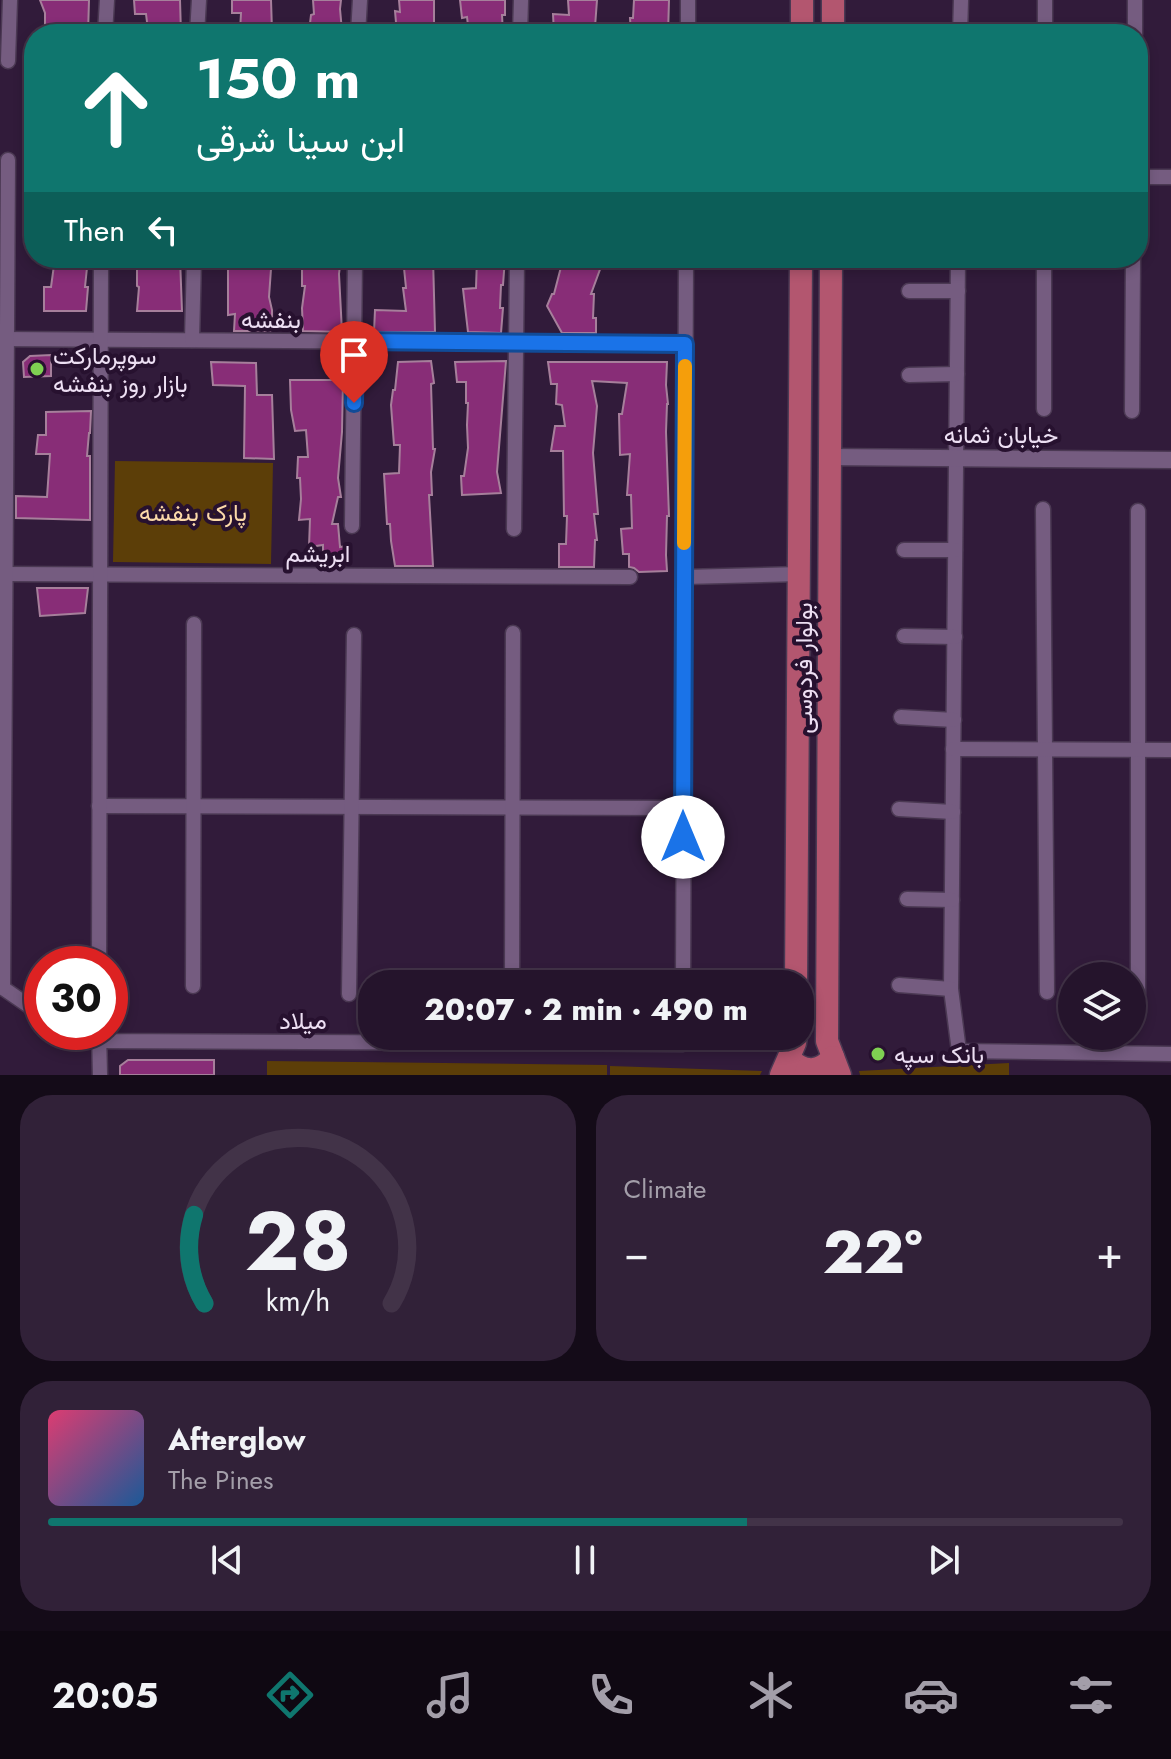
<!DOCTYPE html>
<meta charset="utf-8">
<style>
:root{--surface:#25142c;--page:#312138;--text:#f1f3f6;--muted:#a39ea9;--line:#423348;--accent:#0f766e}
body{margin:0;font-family:Jost,Vazirmatn,sans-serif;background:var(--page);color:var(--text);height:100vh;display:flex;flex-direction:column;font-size:30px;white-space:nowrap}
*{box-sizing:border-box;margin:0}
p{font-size:26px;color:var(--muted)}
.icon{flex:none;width:44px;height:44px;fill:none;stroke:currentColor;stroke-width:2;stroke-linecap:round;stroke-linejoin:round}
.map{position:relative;height:1075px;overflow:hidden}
.side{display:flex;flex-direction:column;gap:20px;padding:20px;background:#140b18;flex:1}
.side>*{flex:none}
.guide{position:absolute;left:24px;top:24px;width:1124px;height:244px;border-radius:32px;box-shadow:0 4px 12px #0003,0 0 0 2px var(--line);background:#0f766e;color:#fff;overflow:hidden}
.tools{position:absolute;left:1058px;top:962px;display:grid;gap:16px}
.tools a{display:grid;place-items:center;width:88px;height:88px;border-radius:50%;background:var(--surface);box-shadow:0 4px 12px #0003,0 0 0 2px var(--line);font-size:40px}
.speed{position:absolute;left:24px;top:946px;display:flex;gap:16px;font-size:40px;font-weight:700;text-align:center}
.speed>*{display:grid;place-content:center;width:104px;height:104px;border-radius:50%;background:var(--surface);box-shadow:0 4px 12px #0003,0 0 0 2px var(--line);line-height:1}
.speed .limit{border:12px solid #d22;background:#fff;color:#111}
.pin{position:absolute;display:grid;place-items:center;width:68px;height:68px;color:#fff;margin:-82px -34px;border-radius:50% 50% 50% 0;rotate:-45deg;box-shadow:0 0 8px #0007}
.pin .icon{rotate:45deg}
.me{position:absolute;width:88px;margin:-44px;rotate:0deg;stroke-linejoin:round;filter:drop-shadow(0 0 6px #0008)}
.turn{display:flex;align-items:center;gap:28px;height:168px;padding:0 40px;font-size:36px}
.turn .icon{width:104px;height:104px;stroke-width:2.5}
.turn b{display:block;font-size:56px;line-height:68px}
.then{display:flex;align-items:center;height:76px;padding:0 40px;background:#0003;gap:16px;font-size:30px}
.big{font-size:60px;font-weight:800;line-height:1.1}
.side .tile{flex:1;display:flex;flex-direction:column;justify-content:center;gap:12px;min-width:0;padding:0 28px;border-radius:32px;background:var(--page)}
.side .dial{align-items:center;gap:0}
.dial svg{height:208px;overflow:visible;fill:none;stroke:var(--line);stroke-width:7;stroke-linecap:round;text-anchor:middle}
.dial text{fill:var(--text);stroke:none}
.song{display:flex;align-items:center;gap:24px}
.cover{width:96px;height:96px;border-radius:12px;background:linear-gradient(135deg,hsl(340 70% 55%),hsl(210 70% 35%))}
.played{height:8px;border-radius:4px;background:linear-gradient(90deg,var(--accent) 65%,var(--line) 65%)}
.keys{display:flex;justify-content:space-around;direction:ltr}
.heat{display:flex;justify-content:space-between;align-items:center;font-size:44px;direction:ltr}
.side .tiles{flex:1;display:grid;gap:20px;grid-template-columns:1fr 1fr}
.tile:last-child{grid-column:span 2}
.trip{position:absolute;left:358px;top:970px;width:456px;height:80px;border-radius:32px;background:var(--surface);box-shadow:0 4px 12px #0003,0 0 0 2px var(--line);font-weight:800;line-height:80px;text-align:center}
.dock{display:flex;height:128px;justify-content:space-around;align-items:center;background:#0f0812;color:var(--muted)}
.dock .icon{width:56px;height:56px}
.dock .on{color:var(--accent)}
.dock b{font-size:36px;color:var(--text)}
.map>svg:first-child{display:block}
</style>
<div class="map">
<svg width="1171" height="1075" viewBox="0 0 1171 1075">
<rect width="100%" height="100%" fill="#311b3a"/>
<g fill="#5c3e08">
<path d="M 115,461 L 273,463 L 271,564 L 113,562 Z"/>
<path d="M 267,1061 L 607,1065 L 607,1075 L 267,1075 Z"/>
<path d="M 1009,1063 L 1009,1075 L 860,1075 L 859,1071 Z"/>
<path d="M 610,1066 L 762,1071 L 760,1075 L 610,1075 Z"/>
</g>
<g fill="#882d77" stroke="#a67f9b" stroke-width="2">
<path d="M 40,0 L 89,0 L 88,34 L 45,34 L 45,13 Z"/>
<path d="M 134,0 L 180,0 L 181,34 L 152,34 L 152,30 L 148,30 L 146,14 L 135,14 Z"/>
<path d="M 232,0 L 271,0 L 272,31 L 240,31 L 241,13 L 232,13 Z"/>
<path d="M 313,0 L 341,0 L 340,9 L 342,31 L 309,32 L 311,15 L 314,14 Z"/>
<path d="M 399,0 L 434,0 L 434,34 L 397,34 L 395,11 L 400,12 Z"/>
<path d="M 460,0 L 505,0 L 505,15 L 502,15 L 503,34 L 469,34 L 467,17 L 462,18 Z"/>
<path d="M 568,0 L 597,0 L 595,27 L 597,34 L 554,34 L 553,14 L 569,15 Z"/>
<path d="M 634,0 L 669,0 L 668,34 L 631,34 L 630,18 L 633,18 Z"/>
<path d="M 55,258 L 88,258 L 85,287 L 88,287 L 86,311 L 44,311 L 44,287 L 51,287 Z"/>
<path d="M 145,258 L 180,258 L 182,311 L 137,311 L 139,287 L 137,286 L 137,264 L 145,264 Z"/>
<path d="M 302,258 L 341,258 L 339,274 L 342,332 L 303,331 L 302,308 L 305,286 L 302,286 Z"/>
<path d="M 403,258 L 433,258 L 435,332 L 374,332 L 375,310 L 406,311 L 403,288 L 406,288 Z"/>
<path d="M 477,258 L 505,258 L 503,285 L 501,285 L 500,308 L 503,308 L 501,333 L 468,332 L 463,289 L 476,288 Z"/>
<path d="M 563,258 L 597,258 L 597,264 L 602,264 L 591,294 L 594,294 L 593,318 L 596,318 L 596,333 L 562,333 L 547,306 L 552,294 L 554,294 L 561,267 L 565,267 Z"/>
<path d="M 228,268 L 271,269 L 269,297 L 272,310 L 272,331 L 234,331 L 235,314 L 228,315 Z"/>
<path d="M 51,355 L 51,376 L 24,377 L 23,362 L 30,356 Z"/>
<path d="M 431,361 L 434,383 L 431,384 L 433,449 L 435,449 L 431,472 L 432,495 L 429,495 L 433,566 L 395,566 L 391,541 L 390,524 L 387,524 L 384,474 L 399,473 L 400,445 L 394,445 L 391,405 L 393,390 L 395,390 L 398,362 Z"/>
<path d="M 506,361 L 497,472 L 501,493 L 462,495 L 461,476 L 464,476 L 468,448 L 467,425 L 468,403 L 466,403 L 466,382 L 457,382 L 455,362 Z"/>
<path d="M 211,362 L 256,363 L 257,395 L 272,395 L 274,459 L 244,458 L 245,386 L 213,385 Z"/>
<path d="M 548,362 L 667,362 L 666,385 L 668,404 L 667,404 L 666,432 L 669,516 L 667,516 L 666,555 L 667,571 L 639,572 L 634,568 L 629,567 L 629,554 L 623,554 L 621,529 L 632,528 L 631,495 L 627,495 L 630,454 L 620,455 L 619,414 L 622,414 L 627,383 L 592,381 L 597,406 L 593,453 L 598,514 L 594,514 L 597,540 L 595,540 L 594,567 L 559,567 L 559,544 L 566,544 L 567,516 L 564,516 L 563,451 L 551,451 L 555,426 L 565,426 L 562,405 L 556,404 L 557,384 L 551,384 Z"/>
<path d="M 290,380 L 343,380 L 342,432 L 338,478 L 341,497 L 338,497 L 332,524 L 338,524 L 340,547 L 347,546 L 347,565 L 323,566 L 323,545 L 309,547 L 310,519 L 299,520 L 301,499 L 300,478 L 297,478 L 298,457 L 308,457 L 306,430 L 295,431 L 291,410 Z"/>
<path d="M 91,411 L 90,433 L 89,433 L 87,456 L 90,456 L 90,520 L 16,518 L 16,496 L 47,497 L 50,454 L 36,454 L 38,435 L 46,435 L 46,412 Z"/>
<path d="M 37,588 L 88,588 L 85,613 L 40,616 Z"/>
<path d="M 128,1060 L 214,1060 L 214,1075 L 120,1075 L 120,1066 Z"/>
</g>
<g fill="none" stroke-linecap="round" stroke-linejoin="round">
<defs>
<g id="minor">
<path d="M 907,32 L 960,32"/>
<path d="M 105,34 L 107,0"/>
<path d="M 197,34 L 199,0"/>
<path d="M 358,34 L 360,0"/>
<path d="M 520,34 L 521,0"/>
<path d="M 688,34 L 688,0"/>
<path d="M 960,34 L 961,0"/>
<path d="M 1045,34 L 1045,0"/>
<path d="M 1135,34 L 1135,0"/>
<path d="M 8,61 L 10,0"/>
<path d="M 1138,177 L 1171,177"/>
<path d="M 958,258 L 951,989 L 959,1051 L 1171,1054"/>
<path d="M 1044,258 L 1044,409"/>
<path d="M 909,291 L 958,291"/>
<path d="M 0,339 L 685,344"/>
<path d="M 192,340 L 194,258"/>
<path d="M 909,375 L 957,374"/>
<path d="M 1132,411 L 1133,258"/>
<path d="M 1043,509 L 1047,992"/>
<path d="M 1138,511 L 1138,993"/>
<path d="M 352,526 L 355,258"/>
<path d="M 514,529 L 517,258"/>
<path d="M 904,550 L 955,550"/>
<path d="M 5,574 L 630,577"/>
<path d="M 684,577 L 800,574"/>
<path d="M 904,636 L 955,637"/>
<path d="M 901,717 L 954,720"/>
<path d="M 953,749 L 1171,750"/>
<path d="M 99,806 L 683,808"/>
<path d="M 899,809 L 953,812"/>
<path d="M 907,899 L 952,900"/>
<path d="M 99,964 L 101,258"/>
<path d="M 512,984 L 513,633"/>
<path d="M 683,984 L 686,258"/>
<path d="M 899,985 L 951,989"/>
<path d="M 0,986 L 42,1015"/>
<path d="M 193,986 L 194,624"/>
<path d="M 3,988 L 8,160"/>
<path d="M 349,994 L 354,635"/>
<path d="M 66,1032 L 99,1041 L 683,1044 L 683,1036"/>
<path d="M 99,1032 L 100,1075"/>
</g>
<path id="tertiary" d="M 830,457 L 1171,460"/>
<g id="primary">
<path d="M 802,34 L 802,0"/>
<path d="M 833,34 L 833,0"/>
<path d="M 831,258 L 827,1041 L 840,1075"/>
<path d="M 796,984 L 801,258"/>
<path d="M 789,1058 C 803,1073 820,1073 833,1057"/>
<path d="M 781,1075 L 795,1043 L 796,1036"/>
</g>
</defs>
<use href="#minor" stroke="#4b3953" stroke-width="17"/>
<use href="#tertiary" stroke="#4b3953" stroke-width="19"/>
<use href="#primary" stroke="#4b3953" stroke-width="25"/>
<use href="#minor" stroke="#755c80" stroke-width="14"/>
<use href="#tertiary" stroke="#755c80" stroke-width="16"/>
<use href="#primary" stroke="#b3566f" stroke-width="22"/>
</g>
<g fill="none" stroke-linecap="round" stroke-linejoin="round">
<defs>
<path id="route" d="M 354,403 L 355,341 L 685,344 L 683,837"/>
</defs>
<use href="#route" stroke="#114b97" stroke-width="20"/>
<use href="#route" stroke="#1a73e8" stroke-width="14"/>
<path stroke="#f59e0b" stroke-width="14" d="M 684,543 L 685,366"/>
</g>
<g fill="#7fd052" stroke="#27112f" stroke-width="3">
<circle cx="37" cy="369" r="8"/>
<circle cx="878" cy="1054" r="8"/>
</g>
<g text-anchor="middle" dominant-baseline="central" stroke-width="8" stroke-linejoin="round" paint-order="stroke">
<g font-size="24" fill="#eddff3" stroke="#27112f">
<text x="271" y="319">بنفشه</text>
<text x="1001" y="434">خیابان ثمانه</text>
<text x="318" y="553">ابریشم</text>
<text transform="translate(803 668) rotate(-90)">بولوار فردوسی</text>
<text x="303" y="1020">میلاد</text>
</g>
<g font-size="24" fill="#eddff3" stroke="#27112f" text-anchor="start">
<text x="53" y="355">سوپرمارکت<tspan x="53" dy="28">بازار روز بنفشه</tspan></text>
<text x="894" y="1054">بانک سپه</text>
</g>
<g font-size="24" fill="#fbd9a9" stroke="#27112f">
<text x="193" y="512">پارک بنفشه</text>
</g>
</g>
</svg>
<div class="tools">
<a><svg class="icon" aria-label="layers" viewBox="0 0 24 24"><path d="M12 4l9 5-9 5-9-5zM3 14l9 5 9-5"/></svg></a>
</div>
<div class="speed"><div class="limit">30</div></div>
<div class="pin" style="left:354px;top:403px;background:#d93025"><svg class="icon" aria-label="arrive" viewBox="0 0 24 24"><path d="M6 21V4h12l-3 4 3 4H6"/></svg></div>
<svg class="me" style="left:683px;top:837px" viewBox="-20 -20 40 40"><circle r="19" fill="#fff"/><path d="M0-13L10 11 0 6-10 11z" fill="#1a73e8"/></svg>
<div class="trip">20:07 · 2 min · 490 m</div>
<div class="guide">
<div class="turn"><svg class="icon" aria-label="ahead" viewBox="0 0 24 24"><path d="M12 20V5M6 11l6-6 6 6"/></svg><div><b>150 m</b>ابن سینا شرقی</div></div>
<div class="then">Then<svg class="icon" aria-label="left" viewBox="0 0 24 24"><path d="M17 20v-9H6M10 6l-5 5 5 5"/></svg></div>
</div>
</div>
<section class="side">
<div class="tiles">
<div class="tile dial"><svg viewBox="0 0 100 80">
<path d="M14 69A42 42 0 1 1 86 69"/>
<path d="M14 69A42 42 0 0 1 10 35" stroke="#0f766e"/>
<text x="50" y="56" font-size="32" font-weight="700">28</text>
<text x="50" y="72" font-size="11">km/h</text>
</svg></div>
<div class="tile"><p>Climate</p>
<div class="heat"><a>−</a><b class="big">22°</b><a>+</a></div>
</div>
<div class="tile">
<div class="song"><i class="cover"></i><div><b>Afterglow</b><p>The Pines</p></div></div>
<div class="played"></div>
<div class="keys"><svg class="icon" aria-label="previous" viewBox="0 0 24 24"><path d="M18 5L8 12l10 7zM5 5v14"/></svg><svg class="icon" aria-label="pause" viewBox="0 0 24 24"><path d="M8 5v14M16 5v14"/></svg><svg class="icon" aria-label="next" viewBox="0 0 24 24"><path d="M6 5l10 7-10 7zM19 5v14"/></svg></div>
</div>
</div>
</section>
<nav class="dock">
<b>20:05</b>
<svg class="icon on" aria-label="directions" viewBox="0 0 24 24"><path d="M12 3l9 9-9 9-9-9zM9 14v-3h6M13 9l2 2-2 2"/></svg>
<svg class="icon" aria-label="music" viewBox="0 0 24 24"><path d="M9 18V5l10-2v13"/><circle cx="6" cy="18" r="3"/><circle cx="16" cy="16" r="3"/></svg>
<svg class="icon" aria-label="phone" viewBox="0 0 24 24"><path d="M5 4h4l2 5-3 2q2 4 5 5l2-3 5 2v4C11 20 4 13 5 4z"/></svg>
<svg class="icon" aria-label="climate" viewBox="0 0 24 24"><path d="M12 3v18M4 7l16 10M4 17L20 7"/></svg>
<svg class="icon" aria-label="car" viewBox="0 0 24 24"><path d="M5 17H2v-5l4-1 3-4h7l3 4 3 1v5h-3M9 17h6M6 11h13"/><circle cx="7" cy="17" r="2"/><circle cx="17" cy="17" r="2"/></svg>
<svg class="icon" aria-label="filters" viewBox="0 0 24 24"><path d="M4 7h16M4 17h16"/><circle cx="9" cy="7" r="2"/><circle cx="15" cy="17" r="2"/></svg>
</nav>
